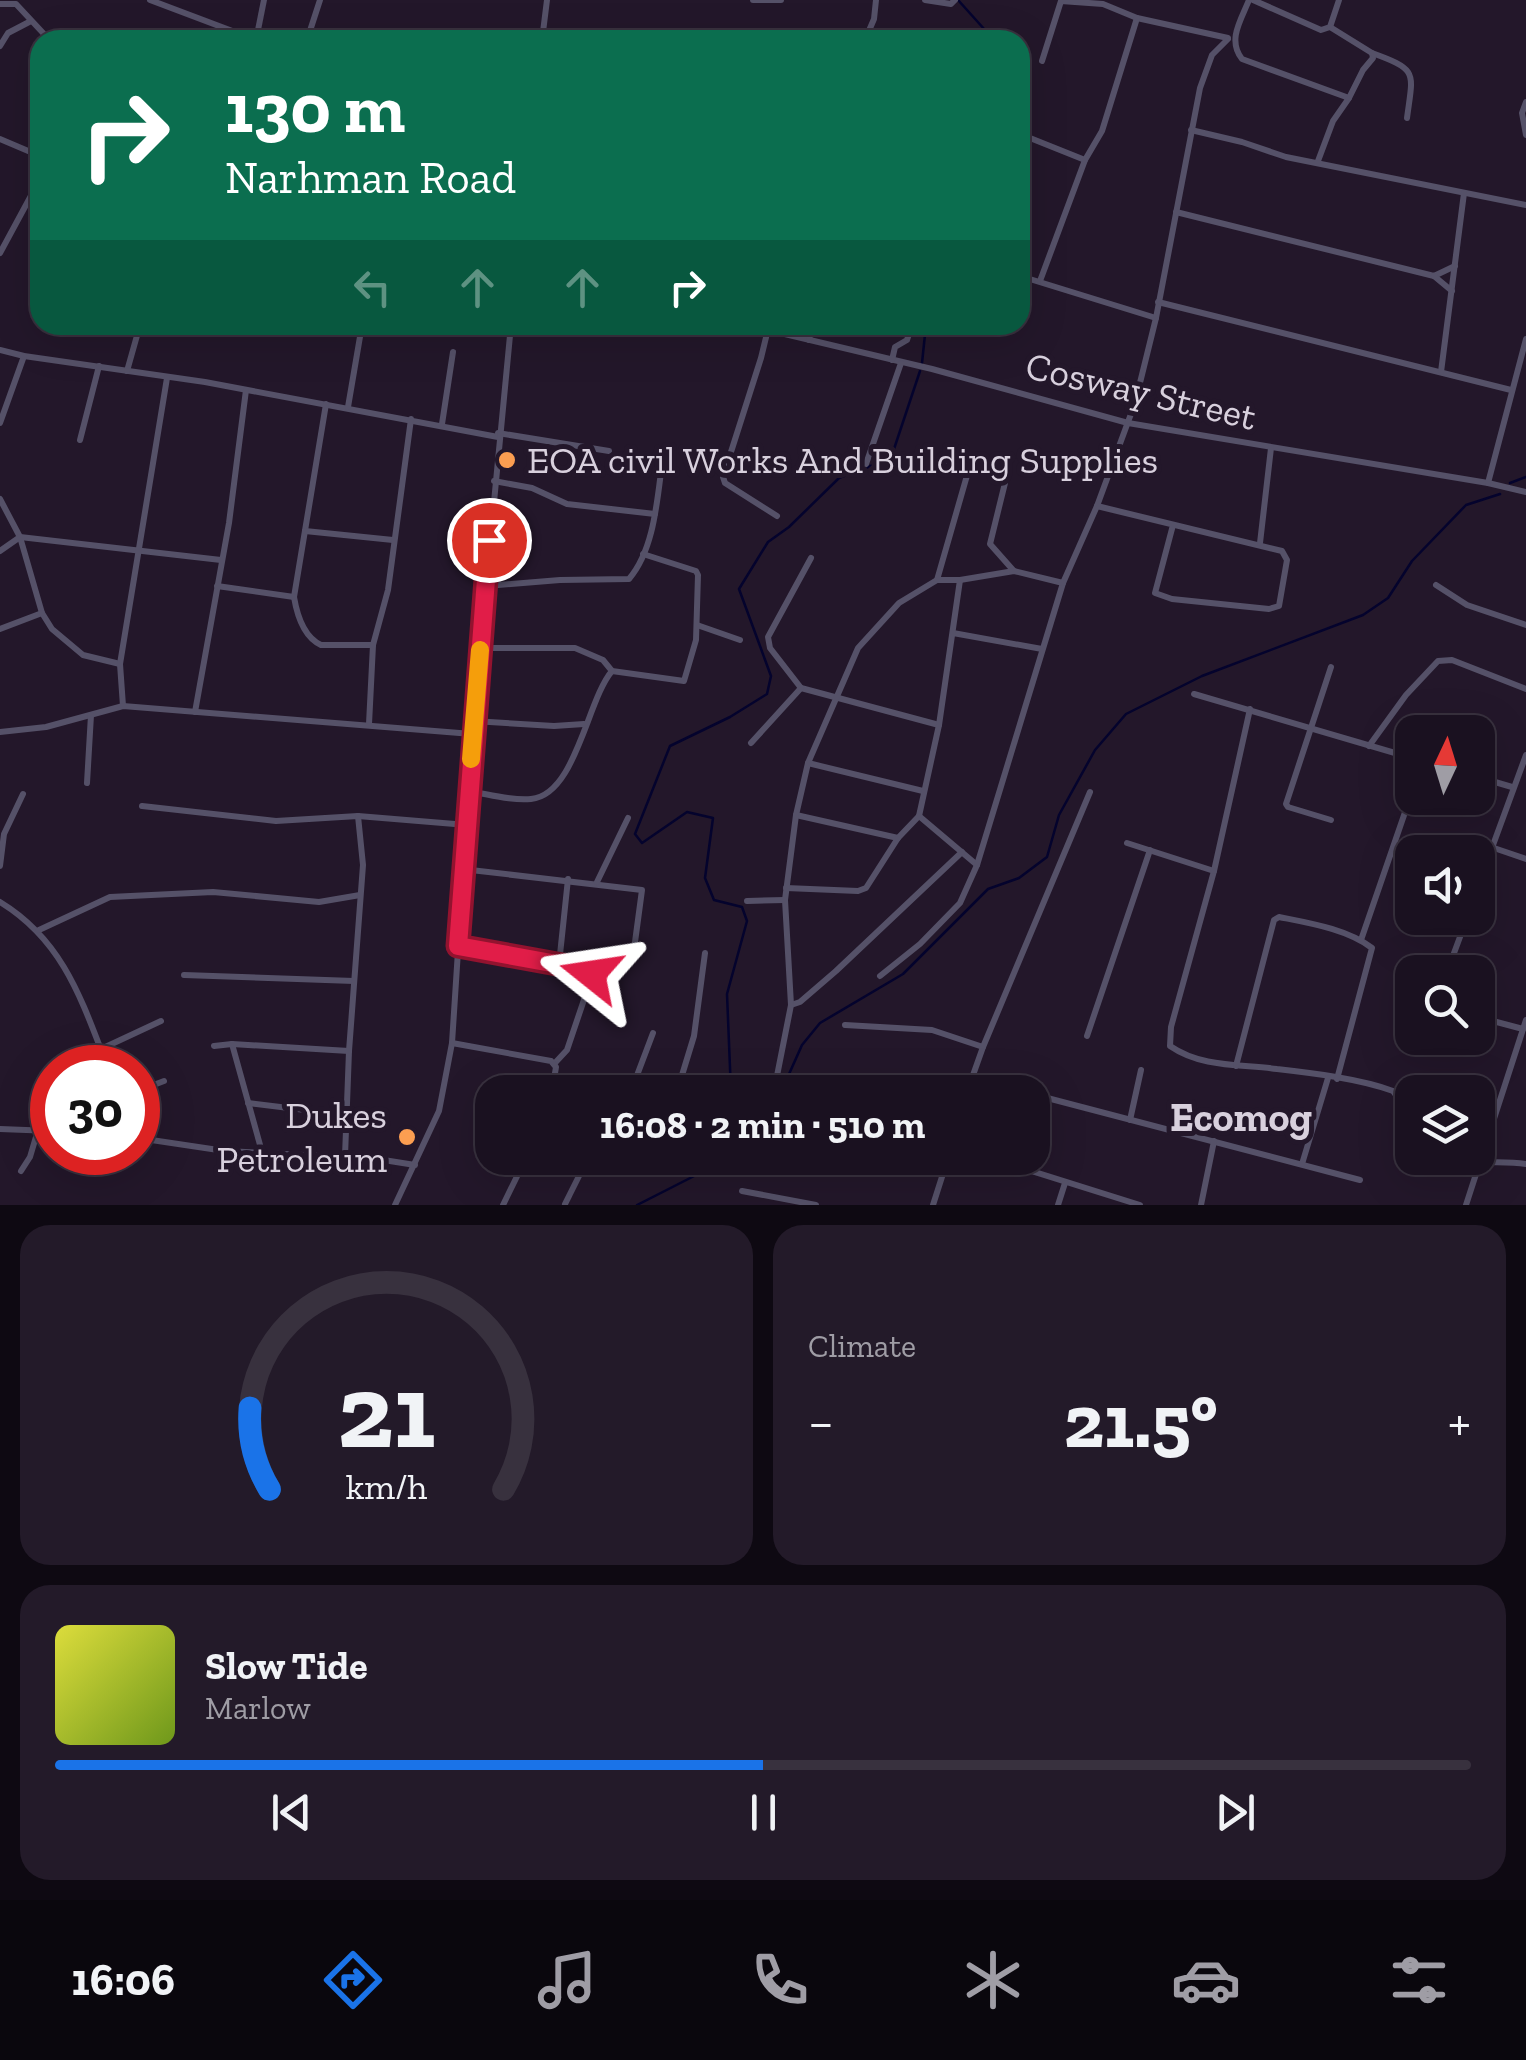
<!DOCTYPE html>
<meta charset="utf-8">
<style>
:root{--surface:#1a1120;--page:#231a29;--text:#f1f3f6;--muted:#9f9da5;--line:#38313e;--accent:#1a73e8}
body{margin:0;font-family:"Zilla Slab",serif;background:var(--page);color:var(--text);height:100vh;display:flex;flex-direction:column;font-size:38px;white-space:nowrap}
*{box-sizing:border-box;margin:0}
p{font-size:32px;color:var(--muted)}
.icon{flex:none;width:55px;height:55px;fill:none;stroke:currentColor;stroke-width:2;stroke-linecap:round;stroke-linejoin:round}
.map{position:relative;height:1205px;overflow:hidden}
.sheet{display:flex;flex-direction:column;gap:20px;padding:20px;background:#0e0912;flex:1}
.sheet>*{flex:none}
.top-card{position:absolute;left:30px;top:30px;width:1000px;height:305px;border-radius:30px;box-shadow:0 10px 40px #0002,0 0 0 2px var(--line);background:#0b6e4f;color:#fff;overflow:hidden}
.needle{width:65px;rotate:4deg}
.tools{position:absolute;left:1395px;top:715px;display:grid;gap:20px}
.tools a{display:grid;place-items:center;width:100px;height:100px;border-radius:20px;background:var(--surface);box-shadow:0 10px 40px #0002,0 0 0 2px var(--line);font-size:50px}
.speed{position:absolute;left:30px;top:1045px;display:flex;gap:20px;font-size:50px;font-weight:700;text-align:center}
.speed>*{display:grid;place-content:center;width:130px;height:130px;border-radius:50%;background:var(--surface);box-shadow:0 10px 40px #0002,0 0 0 2px var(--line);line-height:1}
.speed .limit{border:15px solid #d22;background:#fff;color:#111}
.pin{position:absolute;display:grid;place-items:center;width:85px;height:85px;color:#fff;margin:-42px;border:5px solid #fff;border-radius:50%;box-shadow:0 2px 10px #0007}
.me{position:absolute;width:110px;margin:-55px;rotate:285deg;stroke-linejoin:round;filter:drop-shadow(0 0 8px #0008)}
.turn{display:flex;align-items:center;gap:35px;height:210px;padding:0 30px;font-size:45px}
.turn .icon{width:130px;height:130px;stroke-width:2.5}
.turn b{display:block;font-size:70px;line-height:85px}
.lanes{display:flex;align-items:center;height:95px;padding:0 30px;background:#0003;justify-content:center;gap:50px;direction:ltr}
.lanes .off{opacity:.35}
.big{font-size:75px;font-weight:700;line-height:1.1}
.sheet .widget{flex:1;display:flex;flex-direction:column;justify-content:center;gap:15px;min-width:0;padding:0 35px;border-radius:30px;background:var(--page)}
.sheet .dial{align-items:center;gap:0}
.dial svg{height:260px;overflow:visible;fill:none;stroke:var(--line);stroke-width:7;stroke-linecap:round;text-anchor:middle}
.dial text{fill:var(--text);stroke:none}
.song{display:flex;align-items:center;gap:30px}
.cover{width:120px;height:120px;border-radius:15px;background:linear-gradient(135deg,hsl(60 70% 55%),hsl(80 70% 35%))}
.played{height:10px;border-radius:5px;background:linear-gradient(90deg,var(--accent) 50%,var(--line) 50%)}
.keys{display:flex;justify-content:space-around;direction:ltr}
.heat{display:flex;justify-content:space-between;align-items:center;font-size:55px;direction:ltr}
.sheet .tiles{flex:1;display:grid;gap:20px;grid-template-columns:1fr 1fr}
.widget:last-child{grid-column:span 2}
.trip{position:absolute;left:475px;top:1075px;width:575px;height:100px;border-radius:30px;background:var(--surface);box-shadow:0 10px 40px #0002,0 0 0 2px var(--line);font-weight:700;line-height:100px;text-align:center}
.tabs{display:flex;height:160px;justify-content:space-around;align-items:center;background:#0a070d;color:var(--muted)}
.tabs .icon{width:70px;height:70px}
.tabs .current{color:var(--accent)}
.tabs b{font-size:45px;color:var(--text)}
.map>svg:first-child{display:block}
</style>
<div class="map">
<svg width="1526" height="1205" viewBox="0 0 1526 1205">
<rect width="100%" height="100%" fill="#23172a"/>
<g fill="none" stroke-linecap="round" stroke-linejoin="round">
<g stroke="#04032d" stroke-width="2.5">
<path d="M 958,0 L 994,40"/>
<path d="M 922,363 L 926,325"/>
<path d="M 863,469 L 891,458 L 920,371"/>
<path d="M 1510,483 L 1526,477"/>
<path d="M 731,1092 L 727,994 L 747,921 L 742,907 L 714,900 L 705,878 L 713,818 L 687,812 L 642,843 L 635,834 L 670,746 L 730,717 L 767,694 L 771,676 L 739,589 L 768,542 L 789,527 L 839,478 L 851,473"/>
<path d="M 781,1092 L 802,1045 L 820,1023 L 903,974 L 988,889 L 1019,878 L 1047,857 L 1059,815 L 1095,750 L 1126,714 L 1202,676 L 1363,615 L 1388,598 L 1412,561 L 1466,505 L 1500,494"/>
<path d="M 637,1205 L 702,1172 L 711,1158"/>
</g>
<g stroke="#555168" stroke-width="6">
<path d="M 150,0 L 256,40"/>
<path d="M 753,0 L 781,0"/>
<path d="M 925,0 L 951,4 L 955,0"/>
<path d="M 1249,0 C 1241,20 1227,40 1242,59 L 1349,98 L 1333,121 L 1318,161"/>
<path d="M 1253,0 L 1321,30 L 1330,27 L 1339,0"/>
<path d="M 0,4 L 16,4 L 44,34 L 64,40"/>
<path d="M 1330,27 L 1372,53 L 1373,58 L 1363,70 L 1349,98"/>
<path d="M 256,40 L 264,0"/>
<path d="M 307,40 L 320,0"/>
<path d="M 542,40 L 547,0"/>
<path d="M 865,40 L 874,19 L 876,0"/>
<path d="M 0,46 L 8,33 L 31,21"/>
<path d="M 1372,53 C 1419,70 1413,72 1407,118"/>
<path d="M 1042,61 L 1061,1 L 1103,4 L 1137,18 L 1228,38"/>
<path d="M 1526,102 L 1522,113 L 1526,135"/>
<path d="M 1191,130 L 1242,142 L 1286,157 L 1526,205"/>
<path d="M 1020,134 L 1085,160"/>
<path d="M 0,139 L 40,156"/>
<path d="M 1176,212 L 1434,276 L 1455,266"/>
<path d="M 0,253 L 40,179"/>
<path d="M 1020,276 L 1156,318"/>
<path d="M 1434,276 L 1452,291"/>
<path d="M 1040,281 L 1085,160 L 1102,131 L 1137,18"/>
<path d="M 1158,302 L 1511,390"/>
<path d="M 747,325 L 932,369 L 1128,423 L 1488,483 L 1526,492"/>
<path d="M 769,325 L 761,358 L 723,477 L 725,483 L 777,516"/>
<path d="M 809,340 L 812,325"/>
<path d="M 0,350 L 24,356 L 205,382 L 498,437"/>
<path d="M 892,360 L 895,347 L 907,340 L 912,325"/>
<path d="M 127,371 L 140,325"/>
<path d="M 1441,372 L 1464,193"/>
<path d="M 326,404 L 294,597 C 297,615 304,637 321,645 L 373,645"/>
<path d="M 348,407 L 362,325"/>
<path d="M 0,423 L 24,356"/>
<path d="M 442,424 L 453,352"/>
<path d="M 498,433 L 609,451"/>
<path d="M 80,440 L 99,366"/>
<path d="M 924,453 L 962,466 L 968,472 L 937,580"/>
<path d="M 818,461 L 852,471 L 866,464 L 901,363"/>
<path d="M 967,469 L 996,476 L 1005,483 L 990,544 L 1013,570"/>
<path d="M 494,481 L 532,488 L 567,504 L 655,514"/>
<path d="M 1488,483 L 1526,339"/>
<path d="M 0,499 L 20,537 L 42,613 L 52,629 L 83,655 L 120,664"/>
<path d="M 1097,506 L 1282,551 L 1287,560 L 1279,606 L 1269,609 L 1172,599 L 1155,593 L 1173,525"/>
<path d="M 305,531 L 393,540"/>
<path d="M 1260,543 L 1271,448"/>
<path d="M 0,551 L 20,537 L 221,560"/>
<path d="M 811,558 L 768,637 L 770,648 L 801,688 L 939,725"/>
<path d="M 1436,585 L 1467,605 L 1526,625"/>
<path d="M 217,586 L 294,597"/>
<path d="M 486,586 L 560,580 L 629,579 C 654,550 657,501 662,464"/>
<path d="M 697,625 L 740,640"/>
<path d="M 0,629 L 42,613"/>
<path d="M 953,633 L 1042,649"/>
<path d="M 481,648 L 575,648 L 603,660 L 612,671 L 684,681 L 696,640 L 698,575 L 696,571 L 643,554"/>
<path d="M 1194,694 L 1412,758"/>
<path d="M 123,706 L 120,664 L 167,378"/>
<path d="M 1250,709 L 1214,871 L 1171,1027 L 1170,1046 C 1202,1068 1241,1064 1277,1069 C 1312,1073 1361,1079 1393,1091 L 1401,1102 L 1401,1136 L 1412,1144"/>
<path d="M 195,712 L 229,523 L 246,390"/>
<path d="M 473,721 L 554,726 L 584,724"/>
<path d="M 369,724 L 373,645 L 388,590 L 411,419"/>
<path d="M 0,732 L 46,727 L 123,706 L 472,734"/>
<path d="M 751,743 L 801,688"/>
<path d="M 1369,746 L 1406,695 L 1438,661 L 1452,660 L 1526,689"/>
<path d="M 808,763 L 923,791"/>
<path d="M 1478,777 L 1512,787"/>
<path d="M 87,783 L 91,715"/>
<path d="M 468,791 C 488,794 511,801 531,799 C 576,795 587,700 612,671"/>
<path d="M 142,806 L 276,821 L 358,816 L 467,825"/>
<path d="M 796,815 L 898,838"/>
<path d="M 919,816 L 977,865"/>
<path d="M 1331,820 L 1288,807 L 1286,804 L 1331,667"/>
<path d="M 1127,843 L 1214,871"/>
<path d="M 1491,847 L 1526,859"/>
<path d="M 0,866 L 4,834 L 23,794"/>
<path d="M 462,869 L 642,890 L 633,957"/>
<path d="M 597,882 L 628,818"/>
<path d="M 1478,886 L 1526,755"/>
<path d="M 786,888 L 858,891 L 866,888 L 898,838 L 919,816 L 939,725 L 960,580"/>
<path d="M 747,901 L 785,900"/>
<path d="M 0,902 C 64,941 82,1001 108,1068"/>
<path d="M 39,930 L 110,897 L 213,892 L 319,902 L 360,895"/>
<path d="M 1361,940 L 1412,792"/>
<path d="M 458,947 L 590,971 L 591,979 L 567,1050 L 554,1064"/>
<path d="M 559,964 L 568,879"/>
<path d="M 1447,972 L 1467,918"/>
<path d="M 184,975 L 354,981"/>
<path d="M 880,976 L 920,944 L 960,903 L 977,865 L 1063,583 L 1097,506 L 1135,403 L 1156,318 L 1200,88 L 1212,55 L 1228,39"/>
<path d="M 791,1005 L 800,1002 L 836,971 L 962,852"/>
<path d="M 1478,1017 L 1523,1029"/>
<path d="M 845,1025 L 932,1030 L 983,1047"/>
<path d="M 1087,1036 L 1150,850"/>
<path d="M 452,1043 L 551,1061 L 556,1067 L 552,1092"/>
<path d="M 232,1044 L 262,1152"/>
<path d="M 214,1046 L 232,1044 L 349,1051"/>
<path d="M 101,1049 L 161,1021"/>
<path d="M 1236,1066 L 1274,920 L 1279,917 C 1309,923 1347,929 1372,948 L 1337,1079"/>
<path d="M 636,1078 L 653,1033"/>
<path d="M 679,1085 L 694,1036 L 705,953"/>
<path d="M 813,1087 L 835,1092"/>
<path d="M 138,1091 L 164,1081"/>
<path d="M 774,1091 L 791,1005 L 785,900 L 796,815 L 808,763 L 858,648 L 899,603 L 937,580 L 960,580 L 1014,571 L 1063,583"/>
<path d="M 630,1092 L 636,1078 L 679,1085 L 699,1092"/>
<path d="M 967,1092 L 983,1047 L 1090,792"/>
<path d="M 1032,1094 L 1360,1180"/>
<path d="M 248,1103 L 346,1115"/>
<path d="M 1130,1120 L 1141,1070"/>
<path d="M 0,1129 L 52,1131"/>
<path d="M 138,1138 L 225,1151 L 371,1158 L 415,1165"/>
<path d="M 345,1156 L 349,1051 L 363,865 L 358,816"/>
<path d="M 990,1158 L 1140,1205"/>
<path d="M 1458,1158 C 1482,1165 1502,1160 1526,1164"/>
<path d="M 1302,1164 L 1328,1078"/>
<path d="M 21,1171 L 30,1157 L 38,1130"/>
<path d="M 742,1191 L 816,1205"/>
<path d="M 565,1204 L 588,1158"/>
<path d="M 395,1205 L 439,1111 L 452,1043 L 473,721 L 511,325"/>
<path d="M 503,1205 L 526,1158"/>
<path d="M 933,1205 L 948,1158"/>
<path d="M 1058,1205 L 1065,1183"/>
<path d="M 1201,1205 L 1214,1141"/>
<path d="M 1466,1205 L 1526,1020"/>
</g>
</g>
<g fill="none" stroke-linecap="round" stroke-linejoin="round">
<defs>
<path id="route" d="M 489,540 L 458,946 L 590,970 L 591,974"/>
</defs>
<use href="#route" stroke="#92132f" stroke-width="25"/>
<use href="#route" stroke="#e11d48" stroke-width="18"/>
<path stroke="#f59e0b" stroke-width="18" d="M 471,759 L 480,650"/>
</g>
<g fill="#fb9e51" stroke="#23172a" stroke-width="4">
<circle cx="507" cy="460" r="10"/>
<circle cx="407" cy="1137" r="10"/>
</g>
<g text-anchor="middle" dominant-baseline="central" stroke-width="10" stroke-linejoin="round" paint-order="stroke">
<g font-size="38" fill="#d8d0dd" stroke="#23172a">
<text transform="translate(1141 391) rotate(13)">Cosway Street</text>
</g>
<g font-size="38" fill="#d8d0dd" stroke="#23172a" text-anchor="start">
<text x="527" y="460">EOA civil Works And Building Supplies</text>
<text x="387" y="1115" text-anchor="end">Dukes<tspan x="387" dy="44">Petroleum</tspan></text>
</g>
<g font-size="40" font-weight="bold" fill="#d8d0dd" stroke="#23172a">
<text x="1241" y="1117">Ecomog</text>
</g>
</g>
</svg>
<div class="tools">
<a><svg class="needle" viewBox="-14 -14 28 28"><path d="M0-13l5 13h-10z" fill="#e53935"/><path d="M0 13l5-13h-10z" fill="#9f9da5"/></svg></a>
<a><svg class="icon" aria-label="sound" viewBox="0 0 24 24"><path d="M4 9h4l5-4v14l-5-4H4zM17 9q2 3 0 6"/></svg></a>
<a><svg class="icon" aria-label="search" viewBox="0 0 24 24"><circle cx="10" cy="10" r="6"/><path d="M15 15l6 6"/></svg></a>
<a><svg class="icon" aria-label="layers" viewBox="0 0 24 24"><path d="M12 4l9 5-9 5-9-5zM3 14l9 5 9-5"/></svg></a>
</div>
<div class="speed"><div class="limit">30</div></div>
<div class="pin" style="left:489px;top:540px;background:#d93025"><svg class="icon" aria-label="arrive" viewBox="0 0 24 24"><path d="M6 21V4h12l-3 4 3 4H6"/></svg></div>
<svg class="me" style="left:591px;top:974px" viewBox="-20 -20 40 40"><path d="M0-17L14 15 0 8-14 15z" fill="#e11d48" stroke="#fff" stroke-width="4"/></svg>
<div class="trip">16:08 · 2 min · 510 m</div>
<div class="top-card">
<div class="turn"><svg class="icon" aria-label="right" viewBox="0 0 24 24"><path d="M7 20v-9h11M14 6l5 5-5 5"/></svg><div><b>130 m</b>Narhman Road</div></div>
<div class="lanes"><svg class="icon off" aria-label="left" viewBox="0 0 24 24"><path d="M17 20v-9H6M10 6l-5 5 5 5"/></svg><svg class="icon off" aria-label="ahead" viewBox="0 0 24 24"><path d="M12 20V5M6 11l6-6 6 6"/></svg><svg class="icon off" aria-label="ahead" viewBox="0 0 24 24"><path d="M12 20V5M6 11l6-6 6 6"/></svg><svg class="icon" aria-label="right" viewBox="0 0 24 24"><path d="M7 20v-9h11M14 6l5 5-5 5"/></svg></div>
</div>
</div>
<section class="sheet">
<div class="tiles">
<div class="widget dial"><svg viewBox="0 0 100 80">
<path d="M14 69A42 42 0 1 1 86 69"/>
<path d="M14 69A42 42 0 0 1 8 44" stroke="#1a73e8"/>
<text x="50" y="56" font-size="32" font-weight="700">21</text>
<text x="50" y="72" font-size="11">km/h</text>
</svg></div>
<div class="widget"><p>Climate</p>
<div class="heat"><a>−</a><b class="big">21.5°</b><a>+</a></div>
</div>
<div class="widget">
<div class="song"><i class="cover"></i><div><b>Slow Tide</b><p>Marlow</p></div></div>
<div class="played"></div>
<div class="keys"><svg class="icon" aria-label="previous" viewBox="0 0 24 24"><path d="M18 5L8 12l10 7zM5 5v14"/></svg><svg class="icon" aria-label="pause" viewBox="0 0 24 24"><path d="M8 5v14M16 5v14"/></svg><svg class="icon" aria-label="next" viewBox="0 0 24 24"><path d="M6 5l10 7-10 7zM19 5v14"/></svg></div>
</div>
</div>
</section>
<nav class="tabs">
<b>16:06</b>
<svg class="icon current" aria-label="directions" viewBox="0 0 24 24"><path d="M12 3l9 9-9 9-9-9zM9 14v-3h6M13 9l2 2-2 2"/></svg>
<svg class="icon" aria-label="music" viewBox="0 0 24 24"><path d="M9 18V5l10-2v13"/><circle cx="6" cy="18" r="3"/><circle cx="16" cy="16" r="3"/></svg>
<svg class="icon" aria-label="phone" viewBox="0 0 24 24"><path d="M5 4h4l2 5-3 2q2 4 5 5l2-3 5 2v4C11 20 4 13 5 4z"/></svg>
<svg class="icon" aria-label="climate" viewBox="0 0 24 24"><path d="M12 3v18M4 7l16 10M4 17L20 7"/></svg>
<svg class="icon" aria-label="car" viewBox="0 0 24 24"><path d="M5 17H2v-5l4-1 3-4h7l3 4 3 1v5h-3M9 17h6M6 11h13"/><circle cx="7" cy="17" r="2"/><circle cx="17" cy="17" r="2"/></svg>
<svg class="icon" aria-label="filters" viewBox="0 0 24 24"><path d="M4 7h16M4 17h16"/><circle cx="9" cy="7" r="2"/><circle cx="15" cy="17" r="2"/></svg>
</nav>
